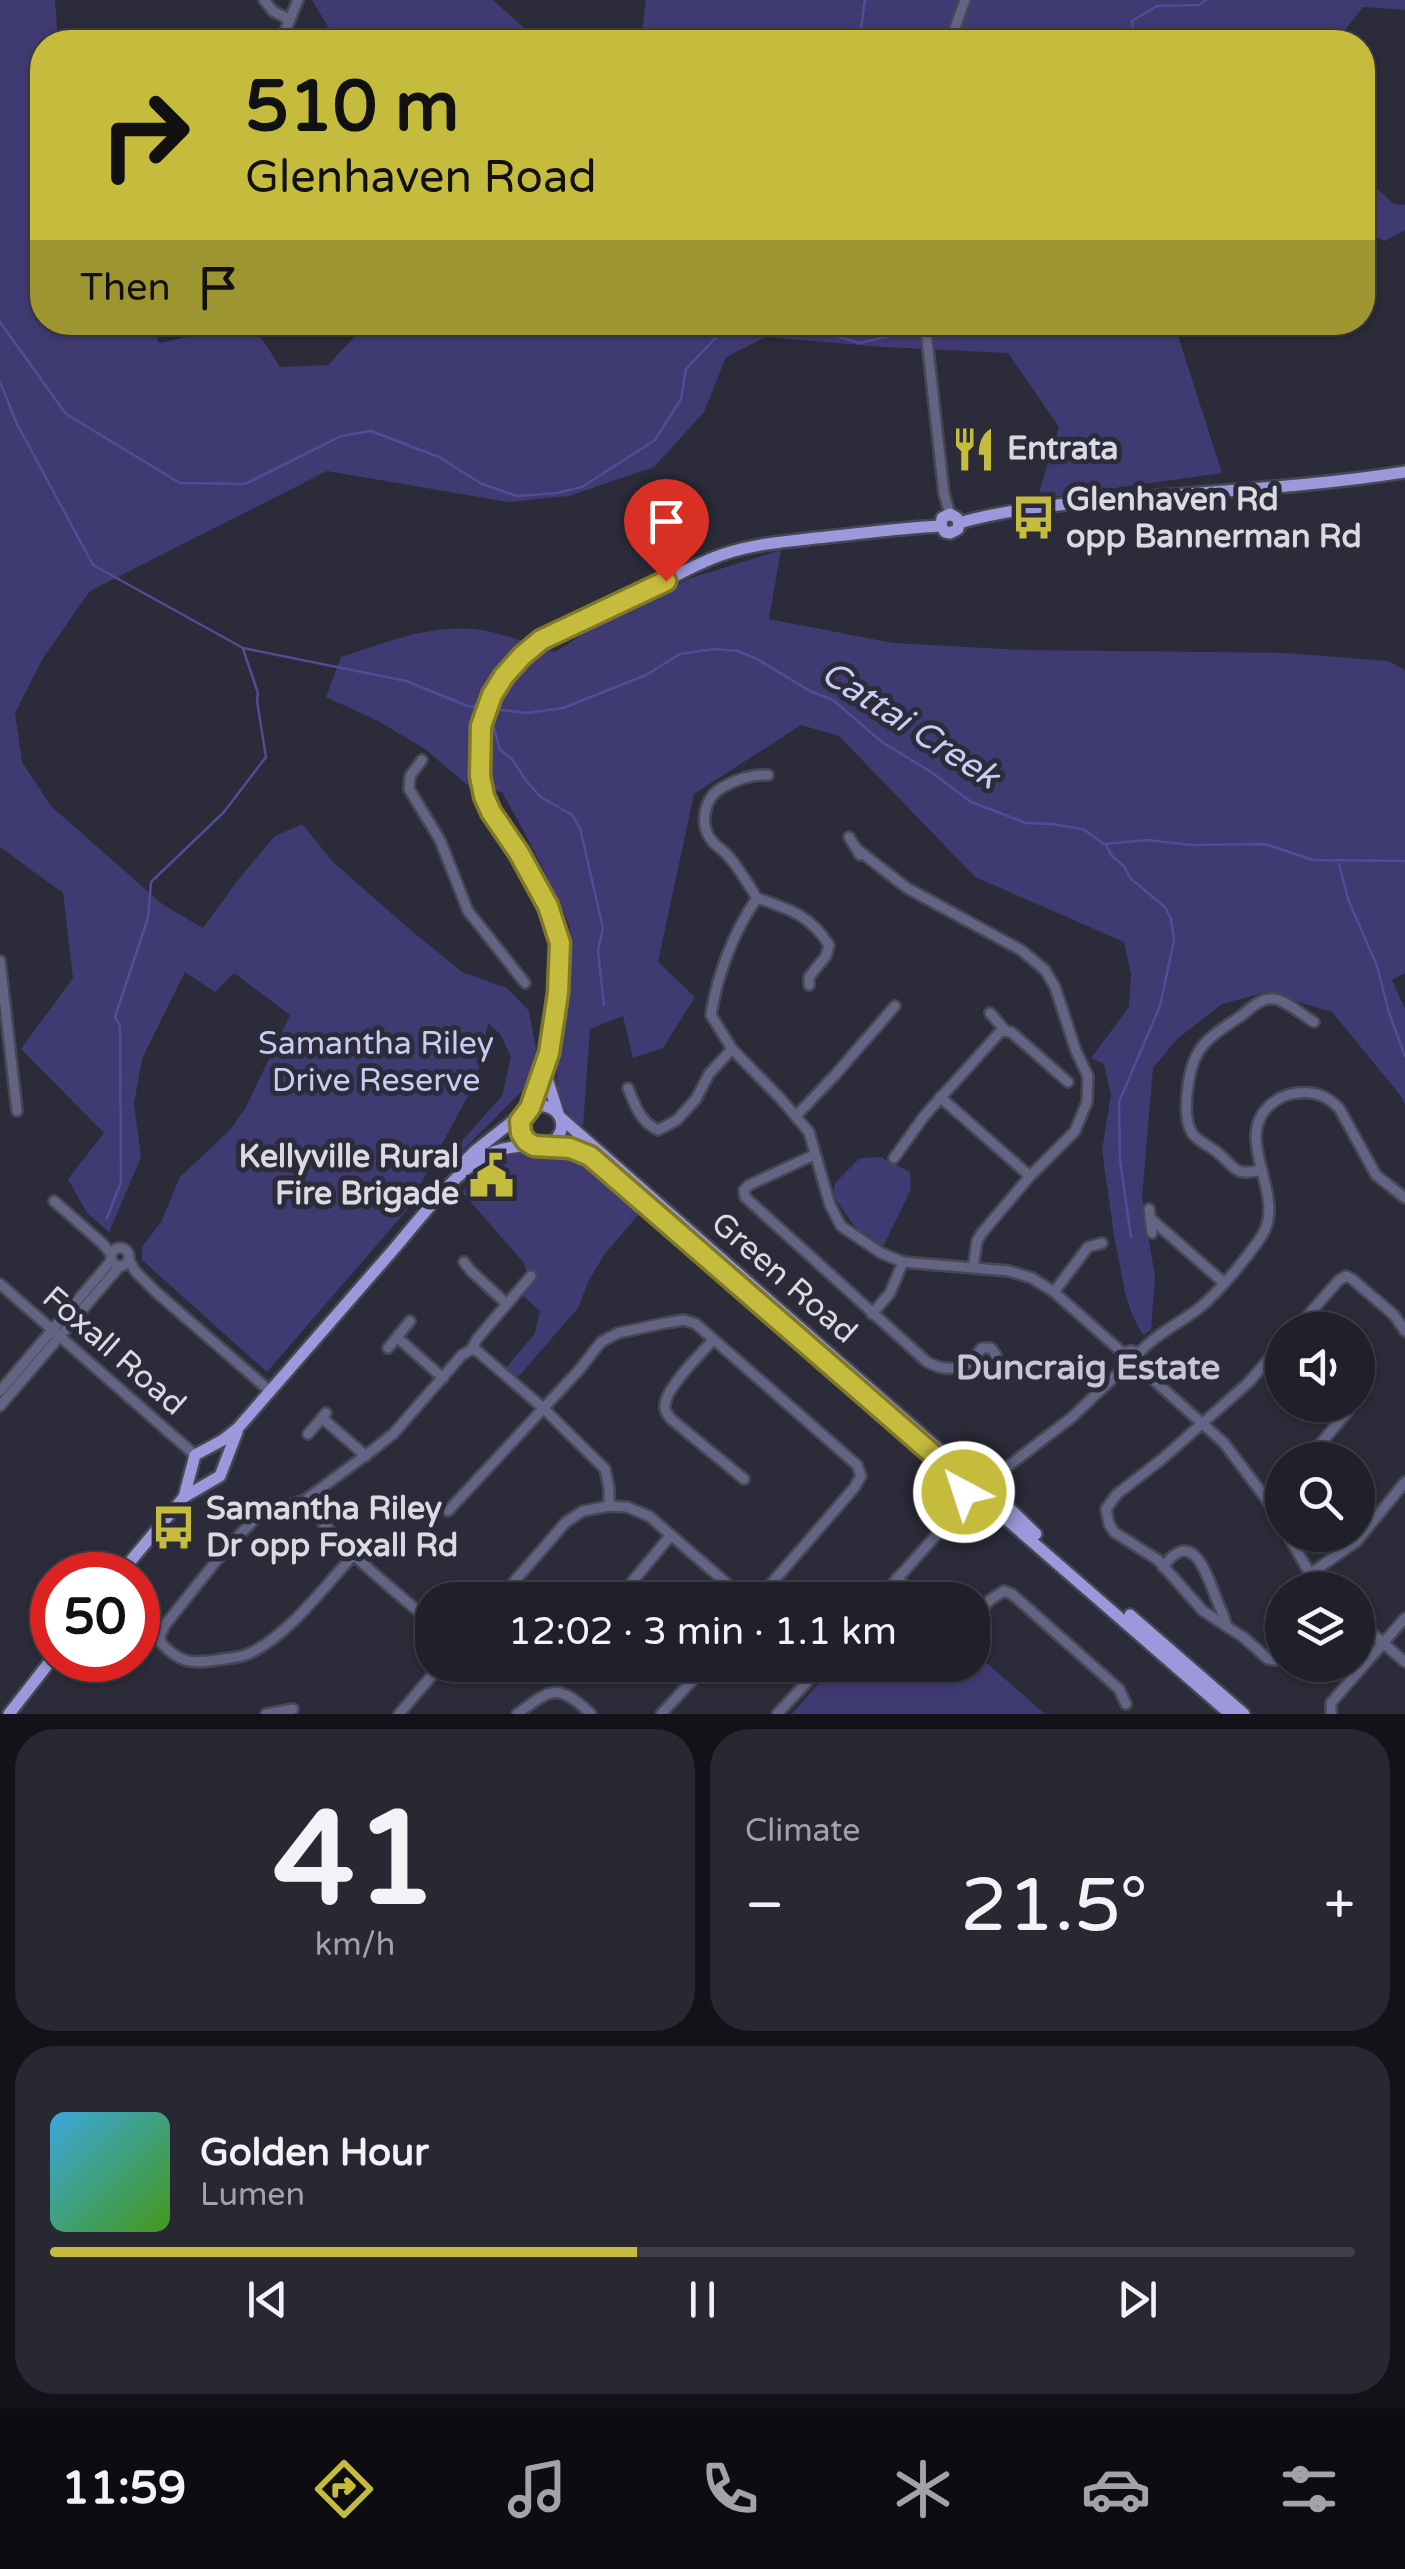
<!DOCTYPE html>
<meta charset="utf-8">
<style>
:root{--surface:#20202b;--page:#282833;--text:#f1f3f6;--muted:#a2a3a9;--line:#3d3e47;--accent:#c5bc3d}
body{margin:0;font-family:"Varela Round",sans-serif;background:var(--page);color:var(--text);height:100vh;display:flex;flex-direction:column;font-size:38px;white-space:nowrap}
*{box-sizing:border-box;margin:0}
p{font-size:32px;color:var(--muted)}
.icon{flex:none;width:55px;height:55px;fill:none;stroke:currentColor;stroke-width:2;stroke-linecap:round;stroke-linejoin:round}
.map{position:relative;height:1714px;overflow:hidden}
.sheet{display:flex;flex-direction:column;gap:15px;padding:15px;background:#121218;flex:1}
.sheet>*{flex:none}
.hud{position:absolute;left:30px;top:30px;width:1345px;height:305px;border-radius:40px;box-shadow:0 2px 8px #0004,0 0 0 2px var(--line);background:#c5bc3d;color:#111;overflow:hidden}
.controls{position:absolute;left:1265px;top:1312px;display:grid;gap:20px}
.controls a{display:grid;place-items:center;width:110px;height:110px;border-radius:50%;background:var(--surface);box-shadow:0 2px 8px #0004,0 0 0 2px var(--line);font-size:50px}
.speed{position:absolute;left:30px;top:1552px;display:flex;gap:20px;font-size:50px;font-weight:700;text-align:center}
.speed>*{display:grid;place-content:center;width:130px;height:130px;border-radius:50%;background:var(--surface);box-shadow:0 2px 8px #0004,0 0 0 2px var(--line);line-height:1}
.speed .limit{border:15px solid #d22;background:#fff;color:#111}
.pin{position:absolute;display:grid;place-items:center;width:85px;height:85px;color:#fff;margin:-102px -42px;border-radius:50% 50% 50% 0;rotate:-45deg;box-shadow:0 0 10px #0007}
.pin .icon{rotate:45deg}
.me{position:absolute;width:110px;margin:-55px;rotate:320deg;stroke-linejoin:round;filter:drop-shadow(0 0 8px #0008)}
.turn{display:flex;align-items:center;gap:35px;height:210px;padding:0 50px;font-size:45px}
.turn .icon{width:130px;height:130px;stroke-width:2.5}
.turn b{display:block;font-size:70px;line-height:85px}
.then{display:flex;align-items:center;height:95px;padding:0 50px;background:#0003;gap:20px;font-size:38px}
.big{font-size:75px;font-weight:600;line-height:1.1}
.sheet .tile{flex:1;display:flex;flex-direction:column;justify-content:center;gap:15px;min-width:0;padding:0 35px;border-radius:40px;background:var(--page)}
.sheet .dial{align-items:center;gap:0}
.dial b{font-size:130px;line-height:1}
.song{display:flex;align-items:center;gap:30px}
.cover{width:120px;height:120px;border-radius:15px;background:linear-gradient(135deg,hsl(200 70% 55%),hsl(100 70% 35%))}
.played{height:10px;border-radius:5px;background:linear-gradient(90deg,var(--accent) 45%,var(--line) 45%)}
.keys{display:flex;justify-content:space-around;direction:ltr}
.heat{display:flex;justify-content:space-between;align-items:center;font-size:55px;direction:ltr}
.sheet .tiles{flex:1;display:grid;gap:15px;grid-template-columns:1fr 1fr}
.tile:last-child{grid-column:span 2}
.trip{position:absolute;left:415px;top:1582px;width:575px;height:100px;border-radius:40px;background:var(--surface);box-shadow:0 2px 8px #0004,0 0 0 2px var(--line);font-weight:600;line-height:100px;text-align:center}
.dock{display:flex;height:160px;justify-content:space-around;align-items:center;background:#0d0d11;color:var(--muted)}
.dock .icon{width:70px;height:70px}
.dock .current{color:var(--accent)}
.dock b{font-size:45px;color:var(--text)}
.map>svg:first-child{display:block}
</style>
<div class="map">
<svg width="1405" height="1714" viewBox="0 0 1405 1714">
<rect width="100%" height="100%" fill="#2b2b39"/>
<g fill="#403a72">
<path d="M 0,0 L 55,0 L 58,42 L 42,42 L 42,322 L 150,323 L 159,343 L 252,323 L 280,367 L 328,365 L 368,322 L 1174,323 L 1222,473 L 1037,499 L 1059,427 L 1008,353 L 883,347 L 766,337 L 726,357 L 704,412 L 654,467 L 569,496 L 508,502 L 327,471 L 90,591 L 43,658 L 15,713 L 22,762 L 51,806 L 162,904 L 203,928 L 241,876 L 275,836 L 302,824 L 333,862 L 407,927 L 462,972 L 507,988 L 529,1011 L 538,1060 L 524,1089 L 447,1166 L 444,1161 L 502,1096 L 511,1057 L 500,1034 L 488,1023 L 476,1081 L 406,1211 L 267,1372 L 142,1260 L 142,1247 L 161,1222 L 180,1177 L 229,1131 L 245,1109 L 290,1015 L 234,973 L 215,992 L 185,972 L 142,1059 L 134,1104 L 141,1157 L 109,1232 L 87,1213 L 68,1179 L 104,1133 L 21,1049 L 73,978 L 63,893 L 0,847 Z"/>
<path d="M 312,0 L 493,0 L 540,42 L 337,42 Z"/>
<path d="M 646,0 L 1405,0 L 1405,10 L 1363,7 L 1336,42 L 641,42 Z"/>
<path d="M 1362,175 L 1394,204 L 1405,205 L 1405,230 L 1385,241 L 1363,232 Z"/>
<path d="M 781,550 L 769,619 L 893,643 L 1022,650 L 1285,653 L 1388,661 L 1405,670 L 1405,973 L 1392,980 L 1405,1009 L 1405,1105 L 1401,1096 L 1332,1012 L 1266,992 L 1222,1004 L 1177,1039 L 1153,1068 L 1142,1198 L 1155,1277 L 1151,1330 L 1143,1335 L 1133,1317 L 1125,1293 L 1114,1235 L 1102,1150 L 1111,1095 L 1104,1064 L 1091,1058 L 1129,1007 L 1131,974 L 1124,942 L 975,877 L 839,736 L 801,725 L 694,794 L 658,962 L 695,997 L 663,1048 L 633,1058 L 623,1016 L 590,1029 L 583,1126 C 528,1095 576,982 570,930 C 569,920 562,910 558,902 C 542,864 522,828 502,792 L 471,788 L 425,749 L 378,721 L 326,697 L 341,657 C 386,642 438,621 487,631 C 510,636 533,645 555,652 L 608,618 L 691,578 Z"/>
<path d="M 521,1150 C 539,1155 559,1152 577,1160 C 592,1166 625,1202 639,1214 L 604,1255 L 589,1280 L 578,1308 L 518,1377 L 506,1368 L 535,1333 L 540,1311 L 523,1296 L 531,1286 L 524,1263 L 462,1192 L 474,1179 L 492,1193 L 510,1172 L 496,1159 Z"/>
<path d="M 881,1157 L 910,1172 L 911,1189 L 884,1245 C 860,1241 846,1214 833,1195 L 835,1183 L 860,1158 Z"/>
<path d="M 973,1651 L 1045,1714 L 792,1714 L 835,1665 L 972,1665 Z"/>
</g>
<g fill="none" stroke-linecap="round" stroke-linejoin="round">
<g stroke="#534b95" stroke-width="2.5">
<path d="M 859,42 L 865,0"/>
<path d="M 1134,42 L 1132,21 L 1157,6 L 1199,5 L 1206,0"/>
<path d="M 0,322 L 66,414 L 180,483 L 245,484 L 341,436 L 371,431 L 439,457 L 482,484 L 517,496 L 557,493 L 582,487 L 655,440 L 681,399 L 686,369 L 724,329 L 745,322"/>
<path d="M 791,322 L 859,343 L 922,329"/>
<path d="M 930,328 L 953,322"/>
<path d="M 0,382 L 17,424 L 93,565 L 243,648 L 406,681 L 468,706 L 485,708"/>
<path d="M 493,709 L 527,713 L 563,708 L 646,675 L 680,654 L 714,649 L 738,651 L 757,659 L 810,691 L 833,700 L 882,742 L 931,772 L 971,802 L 1026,823 L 1051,824 L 1083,829 L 1104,844 L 1148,840 L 1191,845 L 1265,844 L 1313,860 L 1405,861"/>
<path d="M 491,717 L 500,750 L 512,759 L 527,782 L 541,797 L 572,815 L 580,828 L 603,928 L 598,951 L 604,1005"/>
<path d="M 1106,846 L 1112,856 L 1124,866 L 1130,878 L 1165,907 L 1171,919 L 1174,940 L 1160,1006 L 1119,1102 L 1120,1160 L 1131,1237"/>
<path d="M 1339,864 L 1348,899 L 1377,966 L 1389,1013 L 1405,1056"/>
<path d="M 107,1218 L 121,1182 L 120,1026 L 115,1017 L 148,918 L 151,882 L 224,812 L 266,757 L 257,701 L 258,693 L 243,649"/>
</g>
<defs>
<g id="minor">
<path d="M 264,0 L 273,11 L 290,20"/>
<path d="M 283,42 L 285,31 L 298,0"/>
<path d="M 950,42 L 965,0"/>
<path d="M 925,322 L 944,494 L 950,514"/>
<path d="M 422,760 L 410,776 L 409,789 L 440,840 L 468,911 L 525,983"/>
<path d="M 849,837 L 860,855"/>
<path d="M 858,850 L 907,888 L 1021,950 L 1045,970 L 1055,987 L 1076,1051 L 1088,1076 L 1087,1102 L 1075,1131 L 1030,1176 L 981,1234 L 977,1241 L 973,1268"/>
<path d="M 757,898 C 734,931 717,975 711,1015 L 732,1049 L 780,1098 L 809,1132 L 830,1205 L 841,1226 L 881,1253 L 903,1262 L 1009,1271 L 1032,1278 L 1054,1292 L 1124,1354"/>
<path d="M 757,898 C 748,884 740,870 730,858 C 725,851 718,848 713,842 C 698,825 704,797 723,787 C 737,779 751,774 768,775"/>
<path d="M 757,898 C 789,909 810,915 829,945 L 826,956 L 809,977 L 809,985"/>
<path d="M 0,961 L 17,1111"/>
<path d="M 990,1013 L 1005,1030"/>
<path d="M 628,1088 C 635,1105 640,1122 658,1130 L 677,1120 L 696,1099 L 709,1074 L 732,1049"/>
<path d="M 940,1097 L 1030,1176"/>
<path d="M 796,1116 L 835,1075 L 895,1006"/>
<path d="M 814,1155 L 749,1185 L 744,1190 L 745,1197 L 927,1362 C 945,1372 959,1369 977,1360 L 977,1354 L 982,1348 L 991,1348 L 996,1355 L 994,1363 L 983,1366 L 977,1360"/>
<path d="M 894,1158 L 925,1115 L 1001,1031 L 1011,1032 L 1068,1082"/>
<path d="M 1262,1170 C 1233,1176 1237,1169 1217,1152 C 1209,1145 1198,1142 1192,1133 C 1181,1116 1188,1068 1199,1051 C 1208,1036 1227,1026 1241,1016 C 1250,1009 1261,997 1274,999 C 1286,1000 1302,1015 1314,1022"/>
<path d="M 54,1201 L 103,1244 L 111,1254"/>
<path d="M 1149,1209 L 1152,1233"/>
<path d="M 1150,1218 L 1223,1282"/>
<circle cx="120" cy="1257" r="9"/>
<path d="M 129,1260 L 135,1271 L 156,1292 L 270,1391"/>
<path d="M 464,1262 L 471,1271 L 507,1304"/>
<path d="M 0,1284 L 195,1455"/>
<path d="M 1054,1292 L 1088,1247 L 1102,1243"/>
<path d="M 872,1314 L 890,1293 L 903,1262"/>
<path d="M 1295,1330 L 1339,1280 L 1346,1276 L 1352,1279 L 1394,1315 L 1405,1331"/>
<path d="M 398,1338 L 443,1378"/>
<path d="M 713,1340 C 701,1354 666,1387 665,1405 C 664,1412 668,1414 671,1419 L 744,1479"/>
<path d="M 388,1348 L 410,1321"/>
<path d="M 471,1350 L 477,1339 L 531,1276"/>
<circle cx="1131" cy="1361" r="10"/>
<path d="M 1138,1354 C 1154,1336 1174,1326 1194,1312 C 1215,1297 1246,1259 1261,1237 C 1289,1196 1231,1140 1270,1105 C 1278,1098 1287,1094 1297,1093 C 1315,1091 1327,1096 1339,1108 L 1376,1175 L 1405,1198"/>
<path d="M 1139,1367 L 1224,1443 L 1267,1500 L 1282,1526"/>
<path d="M 0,1391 L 111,1261"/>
<path d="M 0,1406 L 119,1267"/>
<path d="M 322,1418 L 366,1456"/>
<path d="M 308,1434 L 326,1413"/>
<path d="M 1307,1460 L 1348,1411"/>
<path d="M 990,1480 L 1071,1418 L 1124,1368"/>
<path d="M 1263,1494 L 1282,1482"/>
<path d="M 305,1500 C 340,1549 387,1584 432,1623"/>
<path d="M 448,1511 L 579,1370 L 601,1342 L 618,1333 L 665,1323 L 684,1320 L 696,1324 L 857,1465 L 861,1476 L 854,1488 L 757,1600"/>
<path d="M 1288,1535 L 1310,1574 L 1323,1590"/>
<path d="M 352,1557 C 323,1588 288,1636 248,1654 C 239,1658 228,1658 217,1660 C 191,1664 180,1663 161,1643 L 160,1636 L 165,1625 L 225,1550 L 253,1521 L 265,1513 L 305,1500 L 374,1449 L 394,1433 L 462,1355 L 471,1350 L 476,1350 L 542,1407 L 605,1469 L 609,1488 L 609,1506"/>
<path d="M 1163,1567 C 1194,1524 1208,1579 1218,1603 C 1221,1611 1225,1616 1226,1626"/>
<path d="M 1310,1574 L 1357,1541 L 1405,1482"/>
<path d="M 897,1578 L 921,1600"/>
<path d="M 498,1600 L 566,1522 L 583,1511 L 609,1506 L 627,1507 L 649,1516 L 746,1600"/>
<path d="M 617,1600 L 671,1535"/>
<path d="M 878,1600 L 968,1500"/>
<path d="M 972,1620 L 990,1600 L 1004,1591 L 1012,1594 L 1119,1689 L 1126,1704"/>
<path d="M 1358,1621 L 1405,1662"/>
<path d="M 1275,1660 L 1268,1659 L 1243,1637 L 1203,1611 L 1158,1560 L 1114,1532 L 1109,1524 L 1106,1509 L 1117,1494 L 1162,1459 L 1248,1383 L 1282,1344"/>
<path d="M 554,1667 L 565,1668 L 572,1673"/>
<path d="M 266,1714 L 293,1709"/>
<path d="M 399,1714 L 441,1665"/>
<path d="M 517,1714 C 551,1689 557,1682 591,1714"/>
<path d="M 661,1714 L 692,1681 L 690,1669 L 687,1665"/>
<path d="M 777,1714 L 823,1665"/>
<path d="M 1331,1714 L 1331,1703 L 1405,1618"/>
</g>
<g id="major">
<path d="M 959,523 C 1011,508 1066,504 1120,499 C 1215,491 1311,487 1405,472"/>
<path d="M 941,526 L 942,518 L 950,514 L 957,518 L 959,523"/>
<path d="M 941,526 L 945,532 L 950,533 L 958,529 L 959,523"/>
<path d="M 516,847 L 548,906 L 560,943 L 560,976 L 547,1078 L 558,1113"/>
<path d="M 519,853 C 509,838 497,824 489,808 C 462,749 489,675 541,640 C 565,624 593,617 618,605 C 653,589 685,568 721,555 C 755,543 791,541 826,537 C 864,533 902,528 941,526"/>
<path d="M 530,1108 L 544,1067"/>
<path d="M 524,1114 C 517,1128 521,1141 536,1146"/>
<path d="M 561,1118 L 952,1461 L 975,1475 L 982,1475 L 990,1480 L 1005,1504 L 1036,1534"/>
<path d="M 458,1168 L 475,1151 L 528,1109 C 559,1095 576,1132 546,1146"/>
<path d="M 184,1497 L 195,1455 L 223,1440 L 238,1428 C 290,1368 342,1308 394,1249 C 419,1220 453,1174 485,1156 C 509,1142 565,1142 589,1156 L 936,1457 L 957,1482 L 968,1500 L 981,1504 L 1005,1518 L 1230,1714"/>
<path d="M 119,1575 L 184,1497 L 220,1476 L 237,1432"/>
<path d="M 1130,1615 L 1244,1714"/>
<path d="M 9,1714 L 52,1659"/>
</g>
</defs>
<use href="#minor" stroke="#474754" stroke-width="14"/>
<use href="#major" stroke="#474754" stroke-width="16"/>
<use href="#minor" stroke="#646384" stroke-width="9"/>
<use href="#major" stroke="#9b98dc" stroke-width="11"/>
</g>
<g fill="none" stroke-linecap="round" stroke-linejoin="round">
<defs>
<path id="route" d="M 666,581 L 541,640 L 522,656 L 504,676 L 492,695 L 481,726 L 480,776 L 484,796 L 491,812 L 519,853 L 548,906 L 560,943 L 558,993 L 549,1053 L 530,1108 L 520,1121 L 521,1133 L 526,1141 L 534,1146 L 570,1148 L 590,1156 L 936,1457 L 964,1492"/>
</defs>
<use href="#route" stroke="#807a28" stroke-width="25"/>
<use href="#route" stroke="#c5bc3d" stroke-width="18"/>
</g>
<defs>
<symbol id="restaurant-bare" viewBox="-9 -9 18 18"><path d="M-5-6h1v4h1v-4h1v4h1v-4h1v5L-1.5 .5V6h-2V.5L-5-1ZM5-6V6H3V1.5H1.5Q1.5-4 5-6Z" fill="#c5bc3d" stroke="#2b2b39" stroke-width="2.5" paint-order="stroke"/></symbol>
<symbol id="bus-bare" viewBox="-9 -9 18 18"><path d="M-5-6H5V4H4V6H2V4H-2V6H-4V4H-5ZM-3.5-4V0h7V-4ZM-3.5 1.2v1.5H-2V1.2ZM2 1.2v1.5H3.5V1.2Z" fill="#c5bc3d" stroke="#2b2b39" stroke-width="2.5" paint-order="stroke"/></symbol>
<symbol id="civic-bare" viewBox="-9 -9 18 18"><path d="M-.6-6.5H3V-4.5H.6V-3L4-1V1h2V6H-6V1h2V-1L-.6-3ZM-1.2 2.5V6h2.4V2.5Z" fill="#c5bc3d" stroke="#2b2b39" stroke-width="2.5" paint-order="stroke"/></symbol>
</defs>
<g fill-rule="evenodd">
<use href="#restaurant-bare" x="942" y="418" width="63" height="63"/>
<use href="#bus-bare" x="1002" y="486" width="63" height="63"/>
<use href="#civic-bare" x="460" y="1144" width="63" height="63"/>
<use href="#bus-bare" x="142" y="1496" width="63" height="63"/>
</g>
<g text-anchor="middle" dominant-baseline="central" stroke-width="10" stroke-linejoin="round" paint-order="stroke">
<g font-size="32" font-weight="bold" fill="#dadae4" stroke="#2b2b39" text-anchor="start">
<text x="1007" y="449">Entrata</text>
<text x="1066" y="500">Glenhaven Rd<tspan x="1066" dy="37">opp Bannerman Rd</tspan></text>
<text x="459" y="1157" text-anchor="end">Kellyville Rural<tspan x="459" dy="37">Fire Brigade</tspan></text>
<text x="206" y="1509">Samantha Riley<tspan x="206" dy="37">Dr opp Foxall Rd</tspan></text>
</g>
<g font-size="32" fill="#cbcaf4" stroke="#2b2b39">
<text x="376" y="1044">Samantha Riley<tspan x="376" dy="37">Drive Reserve</tspan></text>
</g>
<g font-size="32" fill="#dadae4" stroke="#2b2b39">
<text transform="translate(784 1278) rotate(41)">Green Road</text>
<text transform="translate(114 1351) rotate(41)">Foxall Road</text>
</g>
<g font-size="35" font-style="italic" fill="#cccbf6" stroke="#2b2b39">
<text transform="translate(910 725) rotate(33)">Cattai Creek</text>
</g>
<g font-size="35" font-weight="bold" fill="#c6c6d8" stroke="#2b2b39">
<text x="1088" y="1368">Duncraig Estate</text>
</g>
</g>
</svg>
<div class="controls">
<a><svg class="icon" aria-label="sound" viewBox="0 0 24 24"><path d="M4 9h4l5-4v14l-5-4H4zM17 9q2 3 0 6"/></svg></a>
<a><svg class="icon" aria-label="search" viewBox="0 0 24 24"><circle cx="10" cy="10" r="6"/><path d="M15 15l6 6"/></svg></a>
<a><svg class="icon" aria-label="layers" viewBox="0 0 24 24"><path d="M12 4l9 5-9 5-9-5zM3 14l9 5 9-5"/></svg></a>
</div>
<div class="speed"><div class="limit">50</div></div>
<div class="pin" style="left:666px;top:581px;background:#d93025"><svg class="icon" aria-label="arrive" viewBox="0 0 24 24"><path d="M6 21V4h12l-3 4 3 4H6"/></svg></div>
<svg class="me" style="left:964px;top:1492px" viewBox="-20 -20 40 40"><circle r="17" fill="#c5bc3d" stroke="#fff" stroke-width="3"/><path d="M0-11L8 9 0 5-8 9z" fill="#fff"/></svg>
<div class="trip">12:02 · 3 min · 1.1 km</div>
<div class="hud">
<div class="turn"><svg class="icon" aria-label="right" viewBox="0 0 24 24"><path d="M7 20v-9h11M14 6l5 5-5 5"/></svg><div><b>510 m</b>Glenhaven Road</div></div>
<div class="then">Then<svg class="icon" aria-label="arrive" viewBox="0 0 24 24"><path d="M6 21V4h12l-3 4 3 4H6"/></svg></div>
</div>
</div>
<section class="sheet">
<div class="tiles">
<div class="tile dial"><b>41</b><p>km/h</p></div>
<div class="tile"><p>Climate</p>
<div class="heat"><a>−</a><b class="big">21.5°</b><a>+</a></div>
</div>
<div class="tile">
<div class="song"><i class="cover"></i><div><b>Golden Hour</b><p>Lumen</p></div></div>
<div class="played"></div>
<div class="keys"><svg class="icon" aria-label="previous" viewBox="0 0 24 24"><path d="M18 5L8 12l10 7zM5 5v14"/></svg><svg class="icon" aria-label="pause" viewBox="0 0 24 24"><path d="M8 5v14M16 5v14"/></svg><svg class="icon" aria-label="next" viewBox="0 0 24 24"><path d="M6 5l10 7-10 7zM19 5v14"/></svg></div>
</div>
</div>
</section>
<nav class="dock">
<b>11:59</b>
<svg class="icon current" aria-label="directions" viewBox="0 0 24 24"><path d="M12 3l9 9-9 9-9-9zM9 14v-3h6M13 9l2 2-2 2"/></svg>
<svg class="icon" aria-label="music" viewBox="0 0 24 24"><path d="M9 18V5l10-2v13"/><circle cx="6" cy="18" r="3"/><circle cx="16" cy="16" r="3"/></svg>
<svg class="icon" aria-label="phone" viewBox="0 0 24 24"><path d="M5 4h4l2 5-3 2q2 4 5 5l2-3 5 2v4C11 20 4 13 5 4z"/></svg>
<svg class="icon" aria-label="climate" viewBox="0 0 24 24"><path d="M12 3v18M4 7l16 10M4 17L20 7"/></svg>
<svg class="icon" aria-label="car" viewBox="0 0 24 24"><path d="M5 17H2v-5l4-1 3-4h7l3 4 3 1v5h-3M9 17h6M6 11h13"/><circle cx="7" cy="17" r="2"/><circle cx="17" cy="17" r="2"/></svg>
<svg class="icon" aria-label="filters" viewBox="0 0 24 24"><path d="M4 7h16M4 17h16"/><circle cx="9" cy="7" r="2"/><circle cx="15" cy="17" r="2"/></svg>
</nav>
